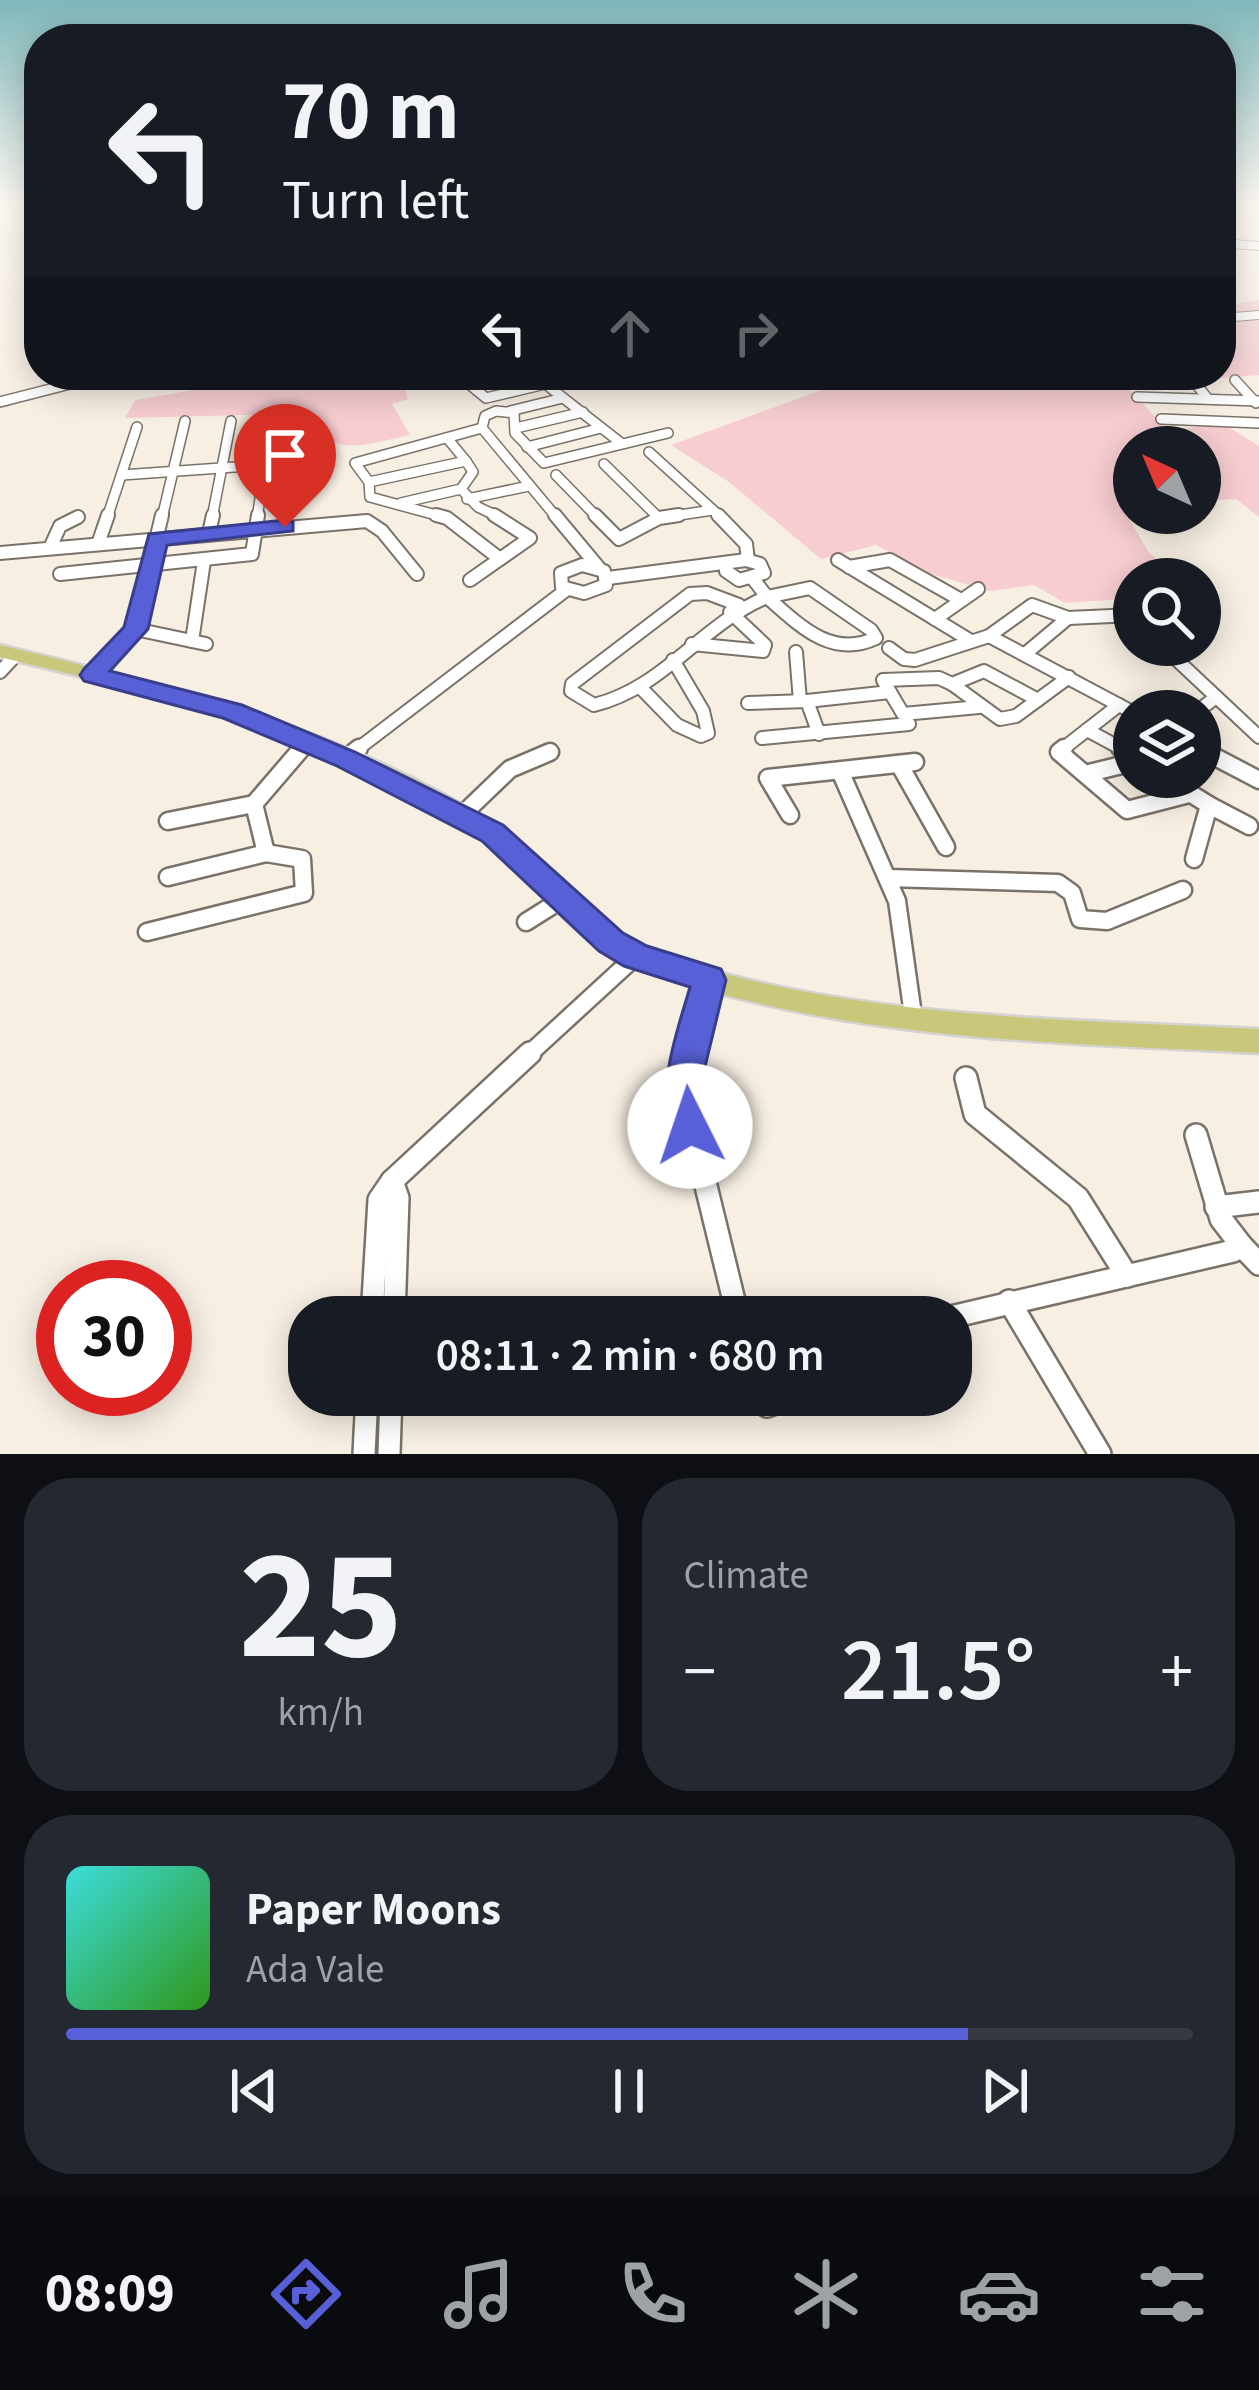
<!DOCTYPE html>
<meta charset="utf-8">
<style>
:root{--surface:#171b24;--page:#242831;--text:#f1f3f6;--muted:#9ea1a6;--line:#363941;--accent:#5860d7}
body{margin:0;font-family:"Source Sans 3",sans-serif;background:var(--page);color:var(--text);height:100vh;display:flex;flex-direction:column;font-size:45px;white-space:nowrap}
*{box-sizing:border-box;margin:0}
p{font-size:39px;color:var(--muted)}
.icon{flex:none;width:66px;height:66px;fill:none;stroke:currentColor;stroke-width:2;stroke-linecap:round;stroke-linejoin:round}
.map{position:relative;height:1454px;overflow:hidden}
.details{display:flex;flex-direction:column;gap:24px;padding:24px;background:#0d0f14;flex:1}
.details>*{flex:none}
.hud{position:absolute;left:24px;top:24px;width:1212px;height:366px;border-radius:48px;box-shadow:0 6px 30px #0003;background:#171b24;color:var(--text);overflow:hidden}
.needle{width:78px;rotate:316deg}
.fabs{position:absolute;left:1113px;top:426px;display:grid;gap:24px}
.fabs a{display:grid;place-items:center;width:108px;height:108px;border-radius:50%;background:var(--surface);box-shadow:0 6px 30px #0003;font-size:60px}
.speed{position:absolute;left:36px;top:1260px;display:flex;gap:24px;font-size:60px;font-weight:700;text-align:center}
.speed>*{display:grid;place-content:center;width:156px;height:156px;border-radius:50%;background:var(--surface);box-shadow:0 6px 30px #0003;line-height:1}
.speed .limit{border:18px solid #d22;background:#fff;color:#111}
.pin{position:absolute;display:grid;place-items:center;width:102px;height:102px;color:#fff;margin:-123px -51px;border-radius:50% 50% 50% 0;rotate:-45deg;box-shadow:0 0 12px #0007}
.pin .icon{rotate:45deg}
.me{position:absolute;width:132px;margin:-66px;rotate:356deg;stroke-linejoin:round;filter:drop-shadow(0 0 9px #0008)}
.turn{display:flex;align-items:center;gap:42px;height:252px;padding:0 60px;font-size:54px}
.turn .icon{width:156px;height:156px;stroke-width:2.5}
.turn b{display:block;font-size:84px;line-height:102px}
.lanes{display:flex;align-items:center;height:114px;padding:0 60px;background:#0003;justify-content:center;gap:60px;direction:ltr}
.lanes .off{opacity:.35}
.big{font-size:90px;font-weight:600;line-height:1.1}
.details .widget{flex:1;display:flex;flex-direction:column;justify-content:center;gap:18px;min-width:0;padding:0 42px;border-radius:48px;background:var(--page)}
.details .dial{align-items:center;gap:0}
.dial b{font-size:156px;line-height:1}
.song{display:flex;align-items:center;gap:36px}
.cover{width:144px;height:144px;border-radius:18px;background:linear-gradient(135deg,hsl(180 70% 55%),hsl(110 70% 35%))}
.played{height:12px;border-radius:6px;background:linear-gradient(90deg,var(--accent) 80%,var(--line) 80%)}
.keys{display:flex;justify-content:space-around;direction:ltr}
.heat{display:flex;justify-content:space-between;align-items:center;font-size:66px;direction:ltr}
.details .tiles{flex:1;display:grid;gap:24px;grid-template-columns:1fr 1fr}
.widget:last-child{grid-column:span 2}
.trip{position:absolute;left:288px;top:1296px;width:684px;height:120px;border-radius:48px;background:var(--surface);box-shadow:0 6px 30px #0003;font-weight:600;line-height:120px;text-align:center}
.menu{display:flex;height:192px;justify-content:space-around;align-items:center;background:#090b0e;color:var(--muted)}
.menu .icon{width:84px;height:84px}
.menu .current{color:var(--accent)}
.menu b{font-size:54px;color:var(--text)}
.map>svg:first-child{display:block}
</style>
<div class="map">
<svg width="1259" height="1454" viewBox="0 0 1259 1454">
<rect width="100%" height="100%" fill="#f8efe3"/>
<g fill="#f7cdd1">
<path d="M 1259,300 L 1259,375 L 1200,380 L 1191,375 L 1221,375 L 1221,306 Z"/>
<path d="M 208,375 L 468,375 L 405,389 L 408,399 L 392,404 L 410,435 C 352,448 338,456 290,414 L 125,418 L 135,400 L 211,387 Z"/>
<path d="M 832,375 L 1115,375 L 1169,431 L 1222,423 L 1259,446 L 1259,517 L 1236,499 L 1200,501 L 1200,447 L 1134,447 L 1134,506 L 1122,507 L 1148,551 L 1176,579 L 1134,579 L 1134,598 L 1065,603 L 1034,585 L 990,591 L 931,574 L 876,545 L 821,559 L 729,482 L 671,445 L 838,384 L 840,377 Z"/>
</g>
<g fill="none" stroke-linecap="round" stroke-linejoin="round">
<defs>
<g id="street-far4">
<path d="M 1221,243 L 1259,246"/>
<path d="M 1221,318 L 1259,315"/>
</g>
<g id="street-far3">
<path d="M 534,375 L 621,443"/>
<path d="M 1126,377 L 1192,379 L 1208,399"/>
<path d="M 463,379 L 486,398 L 545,384"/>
<path d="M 1235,380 L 1256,403"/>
<path d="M 467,384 L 511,375"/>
<path d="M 1137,397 L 1259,401"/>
<path d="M 0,402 L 105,375"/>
<path d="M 510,411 L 563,398"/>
<path d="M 1161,419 L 1259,423"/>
<path d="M 516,428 L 583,412"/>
<path d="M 527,447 L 601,428"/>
<path d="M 649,452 L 713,510 L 659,518"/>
<path d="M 466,461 L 473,472 L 461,489 L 478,507 L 501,518"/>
<path d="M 604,464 L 659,518"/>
<path d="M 122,475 L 262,465"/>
<path d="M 556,475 L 598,518"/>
<path d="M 369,482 L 466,461 L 447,438"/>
<path d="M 467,499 L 529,486"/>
<path d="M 401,503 L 461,489"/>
<path d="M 713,510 L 721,518"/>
<path d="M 107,518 L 137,427"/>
<path d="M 162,518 L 185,421"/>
<path d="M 212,518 L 231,421"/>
<path d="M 257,518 L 273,416"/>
<path d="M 447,518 L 370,497 L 369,482 L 355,463 L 482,428"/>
<path d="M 557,518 L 482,428 L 485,416 L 496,411 L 514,413 L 515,433 L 544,463 L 668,433"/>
</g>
<g id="street-far2">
<path d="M 436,515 L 447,518 L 500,559"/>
<path d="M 555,515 L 600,569"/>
<path d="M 595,515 L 619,539 L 659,518 L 679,515"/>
<path d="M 718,515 L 746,544 L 748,560"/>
<path d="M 209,533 L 213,515"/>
<path d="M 98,544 L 108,515"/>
<path d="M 50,548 L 60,526 L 78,517"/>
<path d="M 0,553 L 367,521 L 382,531 L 417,574"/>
<path d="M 838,560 L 971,641"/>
<path d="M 582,565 L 604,571 L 606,585 L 584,593 L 562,587 L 561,573 Z"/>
<path d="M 849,567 L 890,560 L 961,600"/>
<path d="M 60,574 L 252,554 L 258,515"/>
<path d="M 608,578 L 746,560 L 760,564 L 764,573 L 739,580 L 726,571 L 727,566"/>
<path d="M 470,580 L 530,538 L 494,515"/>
<path d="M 810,588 L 871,630 L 876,638 C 831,659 799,625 767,597 Z"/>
<path d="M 739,605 L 707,593 L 690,594 L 572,684 L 571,691 L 594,705 C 664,688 702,624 767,597 L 754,580"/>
<path d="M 935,619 L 978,589"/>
<path d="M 135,629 L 206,644"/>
<path d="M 989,636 L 1134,713"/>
<path d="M 192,641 L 204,561"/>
<path d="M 692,644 L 763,651 L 765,645 L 730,612"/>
<path d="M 1161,645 L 1259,737"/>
<path d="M 889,648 L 904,659 L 915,660 L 989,636 L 1032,605 L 1068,618 L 1134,615"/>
<path d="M 796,652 L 800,701"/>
<path d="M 1025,654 L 1068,618"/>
<path d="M 0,672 L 16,655"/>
<path d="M 93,675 L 135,629 L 162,515"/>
<path d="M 952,684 L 1000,719 L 1016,716 L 1069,677"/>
<path d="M 640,687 L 677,725 L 701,736 L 708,733 L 703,711 L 673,660"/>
<path d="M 748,703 L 807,701"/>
<path d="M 979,707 L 903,714 L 883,680 L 939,678 L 952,684 L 984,671 L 1038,700"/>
<path d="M 1198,711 L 1216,697"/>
<path d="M 1087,730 L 1126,751"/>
<path d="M 819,734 L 807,701 L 890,692"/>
<path d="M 762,738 L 909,724"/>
<path d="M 1200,749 L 1204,751"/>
<path d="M 299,751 L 307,742"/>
<path d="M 355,751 L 566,590"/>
<path d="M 1060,751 L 1119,705"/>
</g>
<g id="street-far1">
<path d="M 1064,748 L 1059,752 L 1127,810 L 1189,794"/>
<path d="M 1120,748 L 1134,756"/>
<path d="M 1200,749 L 1259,780"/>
<path d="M 345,759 L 359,748"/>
<path d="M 899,764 L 946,847"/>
<path d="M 840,771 L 897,901 L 913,1015"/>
<path d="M 1089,773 L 1134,762"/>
<path d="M 1164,777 L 1209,805 L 1194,859"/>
<path d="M 1209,805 L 1249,826"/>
<path d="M 790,815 L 768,778 L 915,762"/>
<path d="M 461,816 L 510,769 L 550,752"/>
<path d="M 168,821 L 254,804"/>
<path d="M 168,877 L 266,853 L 254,804 L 302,748"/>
<path d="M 888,878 L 1058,883 L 1072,893 L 1080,919 L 1107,921 L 1183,890"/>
<path d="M 526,922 L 561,900"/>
<path d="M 147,932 L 304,893 L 302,859 L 266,853"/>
<path d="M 527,1056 L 636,956"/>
<path d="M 688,1056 L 709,980"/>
</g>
<g id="street">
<path d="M 689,1053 L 684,1096 L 738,1317"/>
<path d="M 966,1078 L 975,1114 L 1078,1198 L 1127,1276"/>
<path d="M 392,1181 L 398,1198 L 394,1317"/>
<path d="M 1216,1207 L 1259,1202"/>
<path d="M 1241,1245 L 1259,1264"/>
<path d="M 1009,1301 L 1100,1454"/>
<path d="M 372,1317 L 379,1200 L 392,1181 L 530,1053"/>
<path d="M 951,1317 L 1233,1251 L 1241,1245 L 1221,1219 L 1196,1135"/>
<path d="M 759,1395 L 767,1406 L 799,1395"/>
<path d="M 364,1454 L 367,1395"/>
<path d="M 389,1454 L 391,1395"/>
</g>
<path id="primary" d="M 0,645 C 175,688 339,726 494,824 C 550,859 584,925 648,949 C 829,1019 1066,1019 1259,1029 L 1259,1053 C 1091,1044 919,1042 754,1002 C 711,992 665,981 624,962 C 563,934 531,869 474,833 C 390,781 297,738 202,708 C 136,688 67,674 0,657 Z"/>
</defs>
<use href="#street-far4" stroke="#7a7268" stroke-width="10"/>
<use href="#street-far3" stroke="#7a7268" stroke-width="12"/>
<use href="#street-far2" stroke="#7a7268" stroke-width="16"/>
<use href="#street-far1" stroke="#7a7268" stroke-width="21"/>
<use href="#street" stroke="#7a7268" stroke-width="26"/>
<use href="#primary" stroke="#d4d3d2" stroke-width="5"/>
<use href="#street-far4" stroke="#fff" stroke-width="8"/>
<use href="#street-far3" stroke="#fff" stroke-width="9"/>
<use href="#street-far2" stroke="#fff" stroke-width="12"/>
<use href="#street-far1" stroke="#fff" stroke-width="16"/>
<use href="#street" stroke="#fff" stroke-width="21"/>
<use href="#primary" fill="#c8c77a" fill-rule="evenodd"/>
</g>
<linearGradient id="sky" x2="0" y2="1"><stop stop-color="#7fb7ba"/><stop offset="0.5" stop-color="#fcf8f2"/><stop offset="1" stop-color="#fcf8f2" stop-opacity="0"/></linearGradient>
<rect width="1259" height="406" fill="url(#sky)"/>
<path fill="#5860d7" stroke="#393e8c" stroke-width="3" d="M 285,520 L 293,522 L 293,531 L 167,545 L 148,629 L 110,671 L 242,705 L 355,752 L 503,825 L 623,933 L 647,946 L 721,969 L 726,980 L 703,1075 L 709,1126 L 704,1139 L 690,1144 L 676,1139 C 654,1090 676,1036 690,987 L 624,966 L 599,951 L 482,841 L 335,765 L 223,718 L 84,681 L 80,675 L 84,669 L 124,627 L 149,534 Z"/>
</svg>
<div class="fabs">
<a><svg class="needle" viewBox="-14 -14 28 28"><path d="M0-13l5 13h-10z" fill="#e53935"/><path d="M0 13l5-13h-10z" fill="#9ea1a6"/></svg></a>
<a><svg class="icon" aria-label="search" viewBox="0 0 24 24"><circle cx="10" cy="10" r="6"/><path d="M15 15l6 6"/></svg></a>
<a><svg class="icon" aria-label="layers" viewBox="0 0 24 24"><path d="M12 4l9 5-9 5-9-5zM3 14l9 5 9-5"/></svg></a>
</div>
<div class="speed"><div class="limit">30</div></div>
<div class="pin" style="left:285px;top:527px;background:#d93025"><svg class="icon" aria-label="arrive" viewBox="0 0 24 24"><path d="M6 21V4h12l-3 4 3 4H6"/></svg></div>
<svg class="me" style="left:690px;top:1126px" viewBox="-20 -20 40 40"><circle r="19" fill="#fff"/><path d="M0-13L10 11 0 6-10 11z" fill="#5860d7"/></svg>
<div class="trip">08:11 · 2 min · 680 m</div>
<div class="hud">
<div class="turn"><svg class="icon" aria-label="left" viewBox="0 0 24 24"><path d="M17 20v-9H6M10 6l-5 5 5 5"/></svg><div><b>70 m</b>Turn left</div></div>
<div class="lanes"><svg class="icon" aria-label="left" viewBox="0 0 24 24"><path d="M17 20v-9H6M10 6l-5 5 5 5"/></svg><svg class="icon off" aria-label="ahead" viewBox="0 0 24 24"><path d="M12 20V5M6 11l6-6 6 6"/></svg><svg class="icon off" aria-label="right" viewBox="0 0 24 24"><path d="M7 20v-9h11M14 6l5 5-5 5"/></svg></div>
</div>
</div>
<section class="details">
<div class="tiles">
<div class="widget dial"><b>25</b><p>km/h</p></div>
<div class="widget"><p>Climate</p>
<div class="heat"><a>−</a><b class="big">21.5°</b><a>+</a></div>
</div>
<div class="widget">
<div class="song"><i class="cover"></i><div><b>Paper Moons</b><p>Ada Vale</p></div></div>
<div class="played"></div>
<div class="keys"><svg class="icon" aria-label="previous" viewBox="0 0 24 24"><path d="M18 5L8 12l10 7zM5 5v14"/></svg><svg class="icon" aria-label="pause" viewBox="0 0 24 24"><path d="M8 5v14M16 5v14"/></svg><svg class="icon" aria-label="next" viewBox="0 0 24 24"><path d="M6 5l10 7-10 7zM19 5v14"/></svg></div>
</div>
</div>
</section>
<nav class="menu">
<b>08:09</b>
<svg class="icon current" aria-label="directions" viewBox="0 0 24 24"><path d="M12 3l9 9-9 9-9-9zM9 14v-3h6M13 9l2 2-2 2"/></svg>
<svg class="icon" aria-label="music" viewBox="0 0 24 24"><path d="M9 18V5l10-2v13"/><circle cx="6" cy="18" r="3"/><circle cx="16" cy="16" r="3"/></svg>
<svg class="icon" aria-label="phone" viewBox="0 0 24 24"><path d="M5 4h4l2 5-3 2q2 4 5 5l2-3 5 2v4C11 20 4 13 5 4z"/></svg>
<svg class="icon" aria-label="climate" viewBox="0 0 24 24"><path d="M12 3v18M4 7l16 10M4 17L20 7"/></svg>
<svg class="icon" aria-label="car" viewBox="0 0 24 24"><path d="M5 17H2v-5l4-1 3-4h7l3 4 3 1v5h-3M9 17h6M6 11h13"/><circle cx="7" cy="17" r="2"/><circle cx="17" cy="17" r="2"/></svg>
<svg class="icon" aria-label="filters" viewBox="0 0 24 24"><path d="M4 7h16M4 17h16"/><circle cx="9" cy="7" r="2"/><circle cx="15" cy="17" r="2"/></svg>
</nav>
